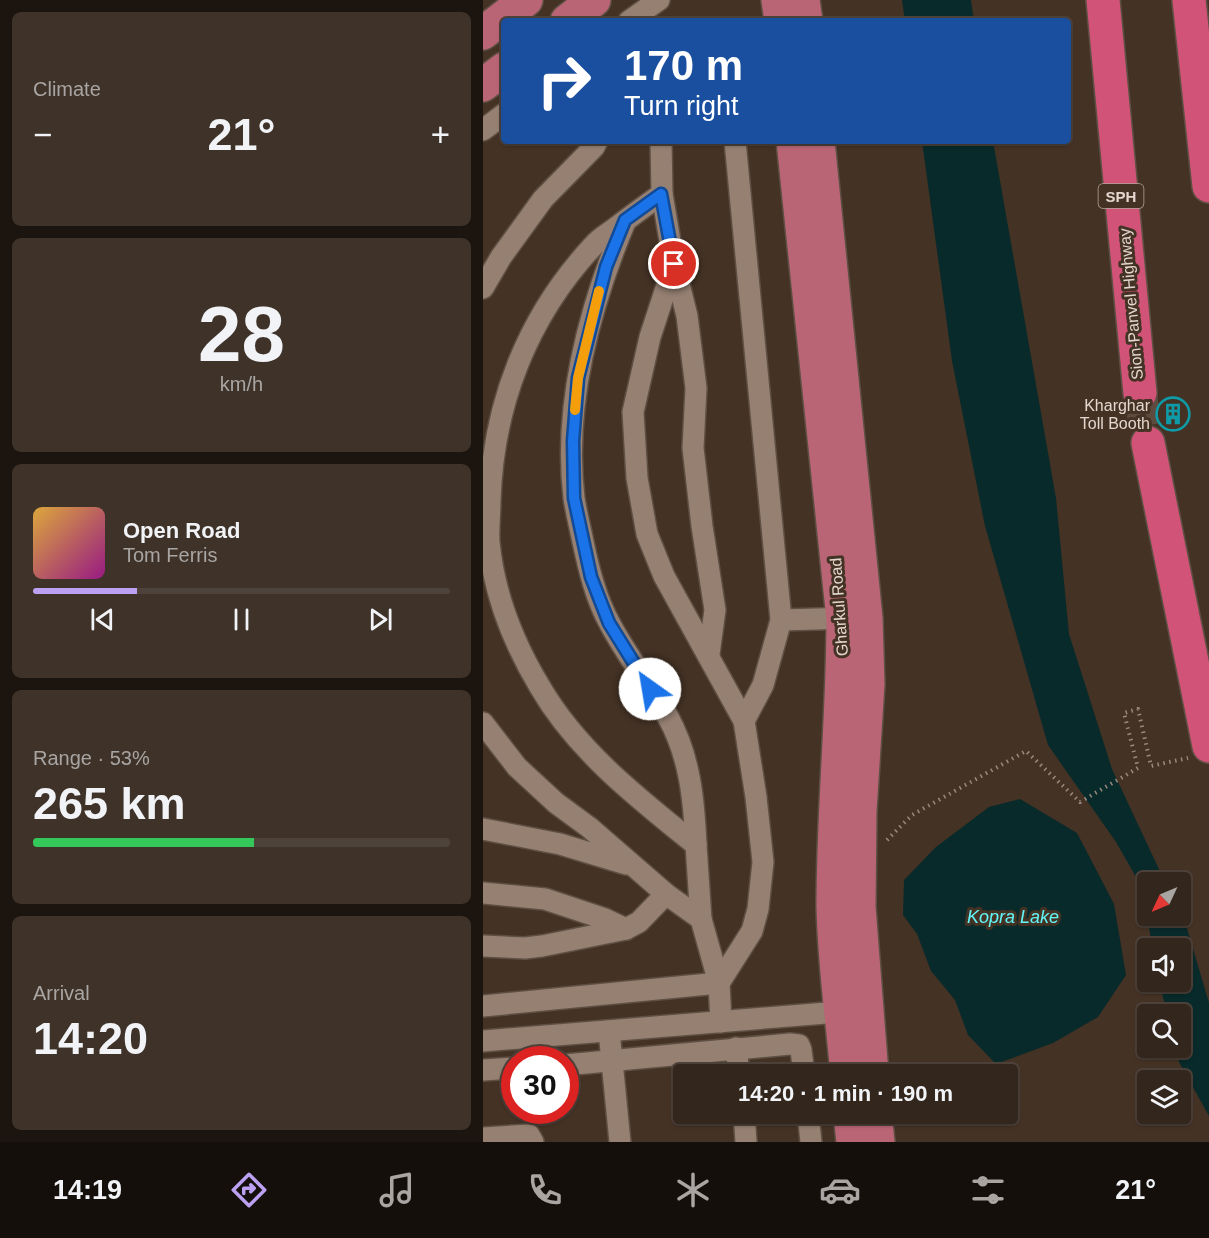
<!DOCTYPE html>
<meta charset="utf-8">
<style>
:root{--surface:#33261c;--page:#3e3229;--text:#f1f3f6;--muted:#a9a5a3;--line:#4e433b;--accent:#bca0f2}
body{margin:0;font-family:Arial,sans-serif;background:var(--page);color:var(--text);height:100vh;display:flex;flex-direction:column;font-size:22px;white-space:nowrap}
*{box-sizing:border-box;margin:0}
p{font-size:20px;color:var(--muted)}
.icon{flex:none;width:33px;height:33px;fill:none;stroke:currentColor;stroke-width:2;stroke-linecap:round;stroke-linejoin:round}
.map{position:relative;flex:1;overflow:hidden}
.drawer{display:flex;flex-direction:column;gap:12px;padding:12px;background:#1c150f;width:483px}
.drawer>*{flex:none}
.guide{position:absolute;left:18px;top:18px;width:570px;height:126px;border-radius:6px;box-shadow:0 2px 4px #0004,0 0 0 2px var(--line);background:#1a4fa0;color:#fff;overflow:hidden}
.needle{width:39px;rotate:226deg}
.controls{position:absolute;left:654px;top:872px;display:grid;gap:12px}
.controls a{display:grid;place-items:center;width:54px;height:54px;border-radius:6px;background:var(--surface);box-shadow:0 2px 4px #0004,0 0 0 2px var(--line);font-size:30px}
.speed{position:absolute;left:18px;top:1046px;display:flex;gap:12px;font-size:30px;font-weight:700;text-align:center}
.speed>*{display:grid;place-content:center;width:78px;height:78px;border-radius:50%;background:var(--surface);box-shadow:0 2px 4px #0004,0 0 0 2px var(--line);line-height:1}
.speed .limit{border:9px solid #d22;background:#fff;color:#111}
.pin{position:absolute;display:grid;place-items:center;width:51px;height:51px;color:#fff;margin:-26px;border:3px solid #fff;border-radius:50%;box-shadow:0 2px 6px #0007}
.me{position:absolute;width:66px;margin:-33px;rotate:328deg;stroke-linejoin:round;filter:drop-shadow(0 0 4px #0008)}
.turn{display:flex;align-items:center;gap:21px;height:126px;padding:0 24px;font-size:27px}
.turn .icon{width:78px;height:78px;stroke-width:2.5}
.turn b{display:block;font-size:42px;line-height:51px}
.big{font-size:45px;font-weight:700;line-height:1.1}
.drawer .tile{flex:1;display:flex;flex-direction:column;justify-content:center;gap:9px;min-width:0;padding:0 21px;border-radius:9px;background:var(--page)}
.drawer .dial{align-items:center;gap:0}
.dial b{font-size:78px;line-height:1}
.song{display:flex;align-items:center;gap:18px}
.cover{width:72px;height:72px;border-radius:9px;background:linear-gradient(135deg,hsl(40 70% 55%),hsl(310 70% 35%))}
.played{height:6px;border-radius:3px;background:linear-gradient(90deg,var(--accent) 25%,var(--line) 25%)}
.keys{display:flex;justify-content:space-around;direction:ltr}
.heat{display:flex;justify-content:space-between;align-items:center;font-size:33px;direction:ltr}
.charge{height:9px;border-radius:4px;background:linear-gradient(90deg,#34c759 53%,var(--line) 0)}
.trip{position:absolute;left:190px;top:1064px;width:345px;height:60px;border-radius:6px;background:var(--surface);box-shadow:0 2px 4px #0004,0 0 0 2px var(--line);font-weight:700;line-height:60px;text-align:center}
.dock{display:flex;height:96px;justify-content:space-around;align-items:center;background:#140f0b;color:var(--muted)}
.dock .icon{width:42px;height:42px}
.dock .on{color:var(--accent)}
.dock b{font-size:27px;color:var(--text)}
main{display:flex;flex:1;min-height:0}
.map>svg:first-child{display:block}
</style>
<main>
<section class="drawer">
<div class="tile"><p>Climate</p>
<div class="heat"><a>−</a><b class="big">21°</b><a>+</a></div>
</div>
<div class="tile dial"><b>28</b><p>km/h</p></div>
<div class="tile">
<div class="song"><i class="cover"></i><div><b>Open Road</b><p>Tom Ferris</p></div></div>
<div class="played"></div>
<div class="keys"><svg class="icon" aria-label="previous" viewBox="0 0 24 24"><path d="M18 5L8 12l10 7zM5 5v14"/></svg><svg class="icon" aria-label="pause" viewBox="0 0 24 24"><path d="M8 5v14M16 5v14"/></svg><svg class="icon" aria-label="next" viewBox="0 0 24 24"><path d="M6 5l10 7-10 7zM19 5v14"/></svg></div>
</div>
<div class="tile"><p>Range · 53%</p><b class="big">265 km</b><div class="charge"></div></div>
<div class="tile"><p>Arrival</p><b class="big">14:20</b></div>
</section>
<div class="map">
<svg width="726" height="1142" viewBox="0 0 726 1142">
<rect width="100%" height="100%" fill="#443225"/>
<g fill="#082a2a">
<path d="M 419,0 L 488,0 L 491,21 L 422,21 Z"/>
<path d="M 439,141 L 510,141 L 573,498 L 586,634 L 629,769 L 682,882 L 664,882 L 664,915 L 698,914 L 703,925 L 726,1003 L 726,1116 L 696,1062 L 693,1047 L 698,1047 L 698,1014 L 684,1014 L 676,981 L 698,981 L 698,948 L 670,948 L 657,884 L 633,842 L 565,745 L 502,526 L 469,361 Z"/>
<path d="M 537,799 L 594,833 L 631,904 L 643,975 L 615,1017 L 570,1043 L 513,1064 L 485,1035 L 472,1000 L 448,971 L 434,934 L 420,915 L 421,880 L 453,847 L 506,807 Z"/>
</g>
<g fill="none" stroke-linecap="round" stroke-linejoin="round">
<path stroke="#5c4b3e" stroke-width="33" stroke-dasharray="33 16" stroke-linecap="butt" d="M 657,393 L 665,443"/>
<defs>
<g id="street">
<path d="M 146,21 L 176,0"/>
<path d="M 0,130 L 21,114"/>
<path d="M 178,141 L 179,194 L 191,264 L 167,337 L 150,412 L 154,478 L 164,534 L 181,576 L 261,721 L 273,797 L 280,862 L 275,909 L 269,931 L 236,983"/>
<path d="M 252,141 L 298,620 L 280,685 L 261,721"/>
<path d="M 179,194 C 163,205 147,217 131,229 C 124,234 115,239 110,246 C 44,317 10,405 7,501 C 7,515 5,529 6,542 C 11,593 31,644 57,687 C 94,751 156,799 213,845 L 218,919"/>
<path d="M 142,222 C 107,306 80,406 91,498 C 93,512 97,527 100,542 C 106,570 113,599 127,624 C 144,656 167,685 185,717 C 207,757 211,800 213,845"/>
<path d="M 191,264 L 204,316 L 213,388 L 210,448 L 219,526 L 232,610 L 226,654"/>
<path d="M 0,288 L 18,257 L 60,199 L 111,147 L 114,141"/>
<path d="M 298,620 L 370,618"/>
<path d="M 0,723 L 34,767 L 73,803 L 107,828 L 183,894 L 218,919 L 236,983 L 238,1022"/>
<path d="M 0,829 L 77,844 L 143,864"/>
<path d="M 0,893 L 62,899 L 122,919 L 143,929 L 156,922 L 183,894"/>
<path d="M 0,946 L 42,948 L 59,946 L 143,929"/>
<path d="M 0,1006 L 236,983"/>
<path d="M 126,1031 L 137,1142"/>
<path d="M 0,1041 L 368,1011"/>
<path d="M 253,1048 L 256,1074"/>
<path d="M 82,1065 L 307,1044 L 316,1045 L 318,1050 L 321,1074"/>
<path d="M 0,1070 L 32,1068"/>
<path d="M 261,1113 L 263,1142"/>
<path d="M 325,1113 L 328,1142"/>
<path d="M 0,1138 L 46,1135 L 50,1142"/>
</g>
<g id="primary">
<path d="M 295,0 L 298,21"/>
<path d="M 320,0 L 323,21"/>
<path d="M 84,21 L 111,0"/>
<path d="M 0,33 L 43,0"/>
<path d="M 0,85 L 21,69"/>
<path d="M 310,141 L 360,619 C 360,715 350,810 350,906 C 351,962 359,1018 364,1074"/>
<path d="M 335,141 L 383,618 L 385,684 L 377,811 L 376,907 L 389,1074"/>
<path d="M 367,1113 L 370,1142"/>
<path d="M 392,1113 L 395,1142"/>
</g>
<g id="highway">
<path d="M 620,0 L 657,393"/>
<path d="M 706,0 L 726,186"/>
<path d="M 665,443 L 726,746"/>
</g>
</defs>
<use href="#street" stroke="#5e4f43" stroke-width="24"/>
<use href="#primary" stroke="#5e4f43" stroke-width="36"/>
<use href="#highway" stroke="#5e4f43" stroke-width="36"/>
<path stroke="#998a80" stroke-width="4" stroke-dasharray="1.5 4.5" stroke-linecap="butt" d="M 404,840 L 429,815 L 543,751 L 597,802 L 655,768 L 641,713 L 655,709 L 668,766 L 705,758"/>
<use href="#street" stroke="#958072" stroke-width="21"/>
<use href="#primary" stroke="#ba6576" stroke-width="33"/>
<use href="#highway" stroke="#d25378" stroke-width="33"/>
</g>
<g fill="none" stroke-linecap="round" stroke-linejoin="round">
<defs>
<path id="route" d="M 167,689 L 126,623 L 108,577 L 91,498 L 90,441 L 95,378 L 123,267 L 142,220 L 178,194 L 191,264"/>
</defs>
<use href="#route" stroke="#114b97" stroke-width="15"/>
<use href="#route" stroke="#1a73e8" stroke-width="10"/>
<path stroke="#f59e0b" stroke-width="10" d="M 92,410 L 95,378 L 116,291"/>
</g>
<defs>
<symbol id="building-ring" viewBox="-11 -11 22 22"><circle r="9.5" fill="#443225" stroke="#0f9aa8" stroke-width="1.5"/><path d="M-4-6H4V6H1V3H-1V6H-4ZM-2.5-4.3h1.7v1.8h-1.7ZM.8-4.3h1.7v1.8H.8ZM-2.5-1h1.7V.8h-1.7ZM.8-1h1.7V.8H.8Z" fill="#0f9aa8"/></symbol>
</defs>
<g fill-rule="evenodd">
<use href="#building-ring" x="671" y="395" width="38" height="38"/>
</g>
<g text-anchor="middle" dominant-baseline="central" stroke-width="6" stroke-linejoin="round" paint-order="stroke">
<rect fill="#443225" stroke="#b3a69c" stroke-width="1.5" x="615.5" y="184" width="45" height="24" rx="4.5"/>
<g font-size="15" font-weight="bold" fill="#e3d7cf">
<text x="638" y="196">SPH</text>
</g>
<g font-size="16" fill="#e3d7cf" stroke="#443225">
<text transform="translate(648 304) rotate(-95)">Sion-Panvel Highway</text>
<text transform="translate(356 607) rotate(-94)">Gharkul Road</text>
</g>
<g font-size="16" fill="#e3d7cf" stroke="#443225" text-anchor="end">
<text x="667" y="405">Kharghar<tspan x="667" dy="18">Toll Booth</tspan></text>
</g>
<g font-size="18" font-style="italic" fill="#61f5f7" stroke="#443225">
<text x="530" y="917">Kopra Lake</text>
</g>
</g>
</svg>
<div class="controls">
<a><svg class="needle" viewBox="-14 -14 28 28"><path d="M0-13l5 13h-10z" fill="#e53935"/><path d="M0 13l5-13h-10z" fill="#a9a5a3"/></svg></a>
<a><svg class="icon" aria-label="sound" viewBox="0 0 24 24"><path d="M4 9h4l5-4v14l-5-4H4zM17 9q2 3 0 6"/></svg></a>
<a><svg class="icon" aria-label="search" viewBox="0 0 24 24"><circle cx="10" cy="10" r="6"/><path d="M15 15l6 6"/></svg></a>
<a><svg class="icon" aria-label="layers" viewBox="0 0 24 24"><path d="M12 4l9 5-9 5-9-5zM3 14l9 5 9-5"/></svg></a>
</div>
<div class="speed"><div class="limit">30</div></div>
<div class="pin" style="left:191px;top:264px;background:#d93025"><svg class="icon" aria-label="arrive" viewBox="0 0 24 24"><path d="M6 21V4h12l-3 4 3 4H6"/></svg></div>
<svg class="me" style="left:167px;top:689px" viewBox="-20 -20 40 40"><circle r="19" fill="#fff"/><path d="M0-13L10 11 0 6-10 11z" fill="#1a73e8"/></svg>
<div class="trip">14:20 · 1 min · 190 m</div>
<div class="guide">
<div class="turn"><svg class="icon" aria-label="right" viewBox="0 0 24 24"><path d="M7 20v-9h11M14 6l5 5-5 5"/></svg><div><b>170 m</b>Turn right</div></div>
</div>
</div>
</main>
<nav class="dock">
<b>14:19</b>
<svg class="icon on" aria-label="directions" viewBox="0 0 24 24"><path d="M12 3l9 9-9 9-9-9zM9 14v-3h6M13 9l2 2-2 2"/></svg>
<svg class="icon" aria-label="music" viewBox="0 0 24 24"><path d="M9 18V5l10-2v13"/><circle cx="6" cy="18" r="3"/><circle cx="16" cy="16" r="3"/></svg>
<svg class="icon" aria-label="phone" viewBox="0 0 24 24"><path d="M5 4h4l2 5-3 2q2 4 5 5l2-3 5 2v4C11 20 4 13 5 4z"/></svg>
<svg class="icon" aria-label="climate" viewBox="0 0 24 24"><path d="M12 3v18M4 7l16 10M4 17L20 7"/></svg>
<svg class="icon" aria-label="car" viewBox="0 0 24 24"><path d="M5 17H2v-5l4-1 3-4h7l3 4 3 1v5h-3M9 17h6M6 11h13"/><circle cx="7" cy="17" r="2"/><circle cx="17" cy="17" r="2"/></svg>
<svg class="icon" aria-label="filters" viewBox="0 0 24 24"><path d="M4 7h16M4 17h16"/><circle cx="9" cy="7" r="2"/><circle cx="15" cy="17" r="2"/></svg>
<b>21°</b>
</nav>
